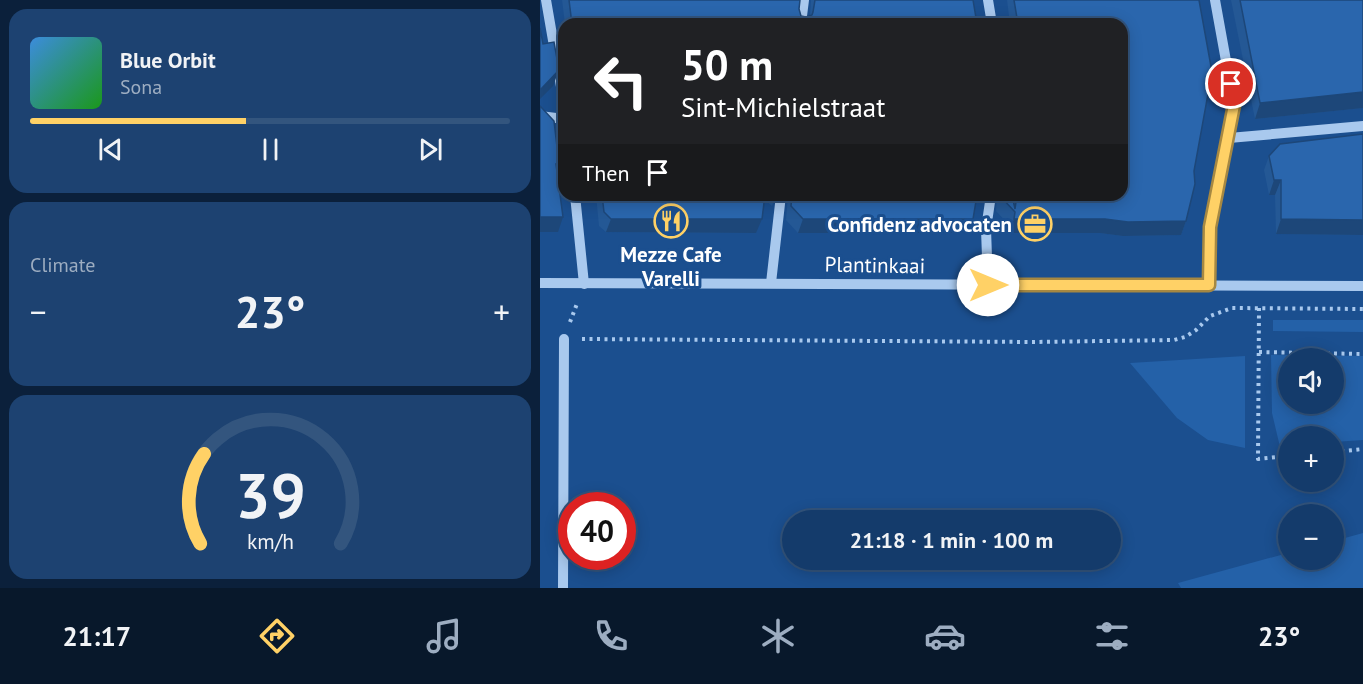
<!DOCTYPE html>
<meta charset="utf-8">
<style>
:root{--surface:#143b6b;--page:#1d4271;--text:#f1f3f6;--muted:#9dadc1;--line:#33557e;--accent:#ffd166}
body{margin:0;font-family:"PT Sans",sans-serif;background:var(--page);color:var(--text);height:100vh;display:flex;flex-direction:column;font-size:22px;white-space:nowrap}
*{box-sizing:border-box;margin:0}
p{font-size:20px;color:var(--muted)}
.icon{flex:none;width:33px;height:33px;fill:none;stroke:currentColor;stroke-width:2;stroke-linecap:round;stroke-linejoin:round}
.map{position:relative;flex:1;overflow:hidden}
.sheet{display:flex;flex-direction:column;gap:9px;padding:9px;background:#0b203b;width:540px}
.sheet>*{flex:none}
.guide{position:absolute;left:18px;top:18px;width:570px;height:183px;border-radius:18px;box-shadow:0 3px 15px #0003,0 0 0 2px var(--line);background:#202124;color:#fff;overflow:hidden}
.buttons{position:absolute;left:738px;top:348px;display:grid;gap:12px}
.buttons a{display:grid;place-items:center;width:66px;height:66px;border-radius:50%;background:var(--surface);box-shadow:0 3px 15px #0003,0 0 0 2px var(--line);font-size:30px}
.speed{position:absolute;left:18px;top:492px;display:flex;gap:12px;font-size:30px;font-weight:700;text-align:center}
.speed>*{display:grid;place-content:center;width:78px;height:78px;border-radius:50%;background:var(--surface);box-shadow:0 3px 15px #0003,0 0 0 2px var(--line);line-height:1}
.speed .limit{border:9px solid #d22;background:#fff;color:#111}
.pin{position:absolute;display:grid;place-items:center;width:51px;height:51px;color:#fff;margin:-26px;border:3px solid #fff;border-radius:50%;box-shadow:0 2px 6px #0007}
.me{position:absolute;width:66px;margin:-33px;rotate:90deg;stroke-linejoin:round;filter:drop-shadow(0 0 4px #0008)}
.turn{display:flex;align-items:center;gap:21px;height:126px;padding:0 24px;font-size:27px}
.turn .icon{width:78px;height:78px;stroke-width:2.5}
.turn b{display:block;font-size:42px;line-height:51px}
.then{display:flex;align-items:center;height:57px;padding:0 24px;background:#0003;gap:12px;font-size:22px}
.big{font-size:45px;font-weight:700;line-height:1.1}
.sheet .card{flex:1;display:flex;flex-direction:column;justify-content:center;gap:9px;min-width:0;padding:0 21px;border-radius:18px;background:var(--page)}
.sheet .dial{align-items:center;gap:0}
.dial svg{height:156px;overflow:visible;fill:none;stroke:var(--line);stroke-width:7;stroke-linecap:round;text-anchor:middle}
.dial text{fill:var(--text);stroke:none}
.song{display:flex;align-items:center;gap:18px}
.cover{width:72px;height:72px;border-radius:9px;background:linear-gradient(135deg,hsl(210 70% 55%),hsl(120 70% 35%))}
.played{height:6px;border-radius:3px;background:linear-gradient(90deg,var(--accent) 45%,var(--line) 45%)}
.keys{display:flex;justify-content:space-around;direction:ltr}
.heat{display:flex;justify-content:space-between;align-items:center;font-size:33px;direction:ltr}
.trip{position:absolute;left:242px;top:510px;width:339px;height:60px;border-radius:30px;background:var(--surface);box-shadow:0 3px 15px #0003,0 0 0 2px var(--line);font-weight:700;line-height:60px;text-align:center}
.tabs{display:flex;height:96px;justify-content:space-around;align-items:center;background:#08182b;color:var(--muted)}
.tabs .icon{width:42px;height:42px}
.tabs .selected{color:var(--accent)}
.tabs b{font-size:27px;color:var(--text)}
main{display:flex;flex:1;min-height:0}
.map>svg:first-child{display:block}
</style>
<main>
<section class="sheet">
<div class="card">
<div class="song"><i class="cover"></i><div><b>Blue Orbit</b><p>Sona</p></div></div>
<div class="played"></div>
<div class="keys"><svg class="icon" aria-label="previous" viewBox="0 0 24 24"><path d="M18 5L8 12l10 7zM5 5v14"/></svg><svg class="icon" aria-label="pause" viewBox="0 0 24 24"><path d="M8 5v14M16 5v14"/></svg><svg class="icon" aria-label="next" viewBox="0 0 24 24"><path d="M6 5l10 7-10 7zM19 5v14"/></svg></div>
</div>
<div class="card"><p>Climate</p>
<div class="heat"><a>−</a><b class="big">23°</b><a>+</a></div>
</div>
<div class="card dial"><svg viewBox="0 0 100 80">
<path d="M14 69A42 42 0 1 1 86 69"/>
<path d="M14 69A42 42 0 0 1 16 23" stroke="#ffd166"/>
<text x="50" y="56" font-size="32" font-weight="700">39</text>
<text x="50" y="72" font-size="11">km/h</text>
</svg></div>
</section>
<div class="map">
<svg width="823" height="588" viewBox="0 0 823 588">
<rect width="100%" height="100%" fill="#1b4f8f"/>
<g fill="#2461a8" fill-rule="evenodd">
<path d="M 733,320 L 823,320 L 823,332 L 733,331 Z"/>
<path d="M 731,355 L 823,356 L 823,440 L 794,442 L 794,436 L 748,436 L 748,446 L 740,447 L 732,413 ZM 748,358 L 794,358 L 794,404 L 748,404 Z"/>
<path d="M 705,356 L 705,448 L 668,440 L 637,418 L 590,363 Z"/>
<path d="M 823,533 L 823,588 L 641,588 L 638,583 L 748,553 L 748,560 L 794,560 L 794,541 Z"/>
</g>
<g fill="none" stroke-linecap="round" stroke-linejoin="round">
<g stroke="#a9c9ee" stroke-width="4" stroke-dasharray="3 4.5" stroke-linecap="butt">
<path d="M 719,308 L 718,459 L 748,456"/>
<path d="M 30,322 L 38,301"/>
<path d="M 42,339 L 493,342 L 634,340 L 645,337 L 656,330 L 670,316 L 692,308 L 823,309"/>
<path d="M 719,352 L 823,354"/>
<path d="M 794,452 L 823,449"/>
</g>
<g stroke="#a9c9ee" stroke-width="10">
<path d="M 6,0 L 24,104"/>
<path d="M 448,0 L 452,24"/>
<path d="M 261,24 L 264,0"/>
<path d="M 0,116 L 24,119"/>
<path d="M 689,138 L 823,126"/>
<path d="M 35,195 L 44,284"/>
<path d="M 0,283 L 823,286"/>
<path d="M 231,283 L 241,195"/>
<path d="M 448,285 L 446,229 L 451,195"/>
<path d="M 669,285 L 670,227 L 694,105 L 675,0"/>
<path d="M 23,588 L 24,339"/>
</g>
</g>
<g fill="#245895">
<path d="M 22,0 L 260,0 L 259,9 L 261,16 L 266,17 L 270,16 L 271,0 L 433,0 L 437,24 L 25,24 Z"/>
<path d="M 467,0 L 659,0 L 654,171 L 646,221 L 641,235 L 583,236 L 560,233 L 469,233 L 470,226 L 456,211 L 457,195 L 472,195 L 473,200 L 474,195 L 582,195 L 582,24 L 470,24 Z"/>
<path d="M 691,0 L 823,0 L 823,108 L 715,119 Z"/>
<path d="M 823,134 L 823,235 L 736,234 L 735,195 L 729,195 L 724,170 L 729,156 Z"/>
<path d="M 56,195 L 236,195 L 232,206 L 224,199 L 216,233 L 66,232 L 59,226 Z"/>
<path d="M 248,195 L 437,195 L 428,233 L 258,233 L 246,220 Z"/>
</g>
<g fill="#1d4779">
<path d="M 19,70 L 13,86 L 0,99 L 0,90 Z"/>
<path d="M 823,92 L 823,108 L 715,119 L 720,103 Z"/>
<path d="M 734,180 L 741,180 L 735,195 L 729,195 Z"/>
<path d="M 0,217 L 23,217 L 18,232 L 0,232 Z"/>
<path d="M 71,219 L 222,219 L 216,233 L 66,232 Z"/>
<path d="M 263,219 L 433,219 L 428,233 L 258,233 Z"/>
<path d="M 474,219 L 565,219 L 646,221 L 641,235 L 583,236 L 560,233 L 469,233 Z"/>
<path d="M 741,219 L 823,220 L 823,235 L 736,234 Z"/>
</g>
<g fill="#2a66ad" stroke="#1d4779" stroke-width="1.5">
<path d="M 29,0 L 260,0 L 259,9 L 261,16 L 266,17 L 272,15 L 273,12 L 275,0 L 433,0 L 437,24 L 32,24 Z"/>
<path d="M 474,0 L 659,0 L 672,72 L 654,171 L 655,184 L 646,221 L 588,222 L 565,219 L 474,219 L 475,212 L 461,197 L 461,195 L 472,195 L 475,209 L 477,195 L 582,195 L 582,24 L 478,24 Z"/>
<path d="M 700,0 L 823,0 L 823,92 L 720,103 Z"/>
<path d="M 0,28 L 3,44 L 14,42 L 19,70 L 0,90 Z"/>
<path d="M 0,106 L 14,121 L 19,164 L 16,164 L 23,217 L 0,217 Z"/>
<path d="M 823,134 L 823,220 L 741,219 L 741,180 L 734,180 L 729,156 L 740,144 Z"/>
<path d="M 62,195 L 225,195 L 222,219 L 71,219 L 64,212 Z"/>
<path d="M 252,195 L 437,195 L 433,219 L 263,219 L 251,206 Z"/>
</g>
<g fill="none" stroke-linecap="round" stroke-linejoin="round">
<defs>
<path id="route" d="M 448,285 L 669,285 L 670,227 L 694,105 L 691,84"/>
</defs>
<use href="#route" stroke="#a68842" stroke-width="15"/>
<use href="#route" stroke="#ffd166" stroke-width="10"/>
</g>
<defs>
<symbol id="restaurant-ring" viewBox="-11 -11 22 22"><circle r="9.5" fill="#1b4f8f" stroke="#ffd166" stroke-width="1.5"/><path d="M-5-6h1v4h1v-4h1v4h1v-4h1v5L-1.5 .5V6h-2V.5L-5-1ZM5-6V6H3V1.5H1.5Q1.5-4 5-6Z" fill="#ffd166"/></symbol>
<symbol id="office-ring" viewBox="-11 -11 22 22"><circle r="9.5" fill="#1b4f8f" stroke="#ffd166" stroke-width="1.5"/><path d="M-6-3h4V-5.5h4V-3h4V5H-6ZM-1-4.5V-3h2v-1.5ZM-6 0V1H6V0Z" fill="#ffd166"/></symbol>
</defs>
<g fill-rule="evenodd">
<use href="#restaurant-ring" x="112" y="202" width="38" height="38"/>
<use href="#office-ring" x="476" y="205" width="38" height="38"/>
</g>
<g text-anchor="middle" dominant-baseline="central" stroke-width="6" stroke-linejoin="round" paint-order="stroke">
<g font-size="21" font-weight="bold" fill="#fff" stroke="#1b4f8f" text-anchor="end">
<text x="472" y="224">Confidenz advocaten</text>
<text x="131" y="254" text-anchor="middle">Mezze Cafe<tspan x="131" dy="24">Varelli</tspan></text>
</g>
<g font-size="21" fill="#fff" stroke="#1b4f8f">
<text transform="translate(335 265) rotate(1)">Plantinkaai</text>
</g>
</g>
</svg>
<div class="buttons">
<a><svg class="icon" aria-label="sound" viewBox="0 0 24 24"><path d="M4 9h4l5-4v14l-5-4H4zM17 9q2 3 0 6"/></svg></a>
<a>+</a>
<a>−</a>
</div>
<div class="speed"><div class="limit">40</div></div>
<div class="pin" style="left:691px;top:84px;background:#d93025"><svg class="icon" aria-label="arrive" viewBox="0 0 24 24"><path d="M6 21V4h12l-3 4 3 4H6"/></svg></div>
<svg class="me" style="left:448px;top:285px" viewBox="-20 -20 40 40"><circle r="19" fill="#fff"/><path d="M0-13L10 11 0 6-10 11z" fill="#ffd166"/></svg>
<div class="trip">21:18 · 1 min · 100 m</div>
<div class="guide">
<div class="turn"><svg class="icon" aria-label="left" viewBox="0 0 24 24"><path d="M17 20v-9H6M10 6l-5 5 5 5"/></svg><div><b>50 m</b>Sint-Michielstraat</div></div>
<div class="then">Then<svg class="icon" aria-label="arrive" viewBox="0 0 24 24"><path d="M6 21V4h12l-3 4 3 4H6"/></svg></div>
</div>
</div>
</main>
<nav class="tabs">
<b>21:17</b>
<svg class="icon selected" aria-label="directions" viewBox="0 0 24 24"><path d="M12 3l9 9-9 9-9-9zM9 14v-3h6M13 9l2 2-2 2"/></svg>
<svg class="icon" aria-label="music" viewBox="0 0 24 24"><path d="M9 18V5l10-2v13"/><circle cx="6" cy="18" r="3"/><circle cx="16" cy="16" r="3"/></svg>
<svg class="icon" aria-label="phone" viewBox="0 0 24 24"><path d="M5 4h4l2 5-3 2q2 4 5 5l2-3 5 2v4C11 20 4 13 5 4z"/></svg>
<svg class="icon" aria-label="climate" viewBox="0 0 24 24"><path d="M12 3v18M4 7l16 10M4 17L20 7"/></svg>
<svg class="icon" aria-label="car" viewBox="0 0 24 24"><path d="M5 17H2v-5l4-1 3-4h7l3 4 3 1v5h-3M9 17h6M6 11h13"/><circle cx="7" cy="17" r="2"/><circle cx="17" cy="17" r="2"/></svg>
<svg class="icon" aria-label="filters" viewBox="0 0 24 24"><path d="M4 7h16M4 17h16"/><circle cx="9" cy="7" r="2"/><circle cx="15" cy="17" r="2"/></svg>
<b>23°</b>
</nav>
